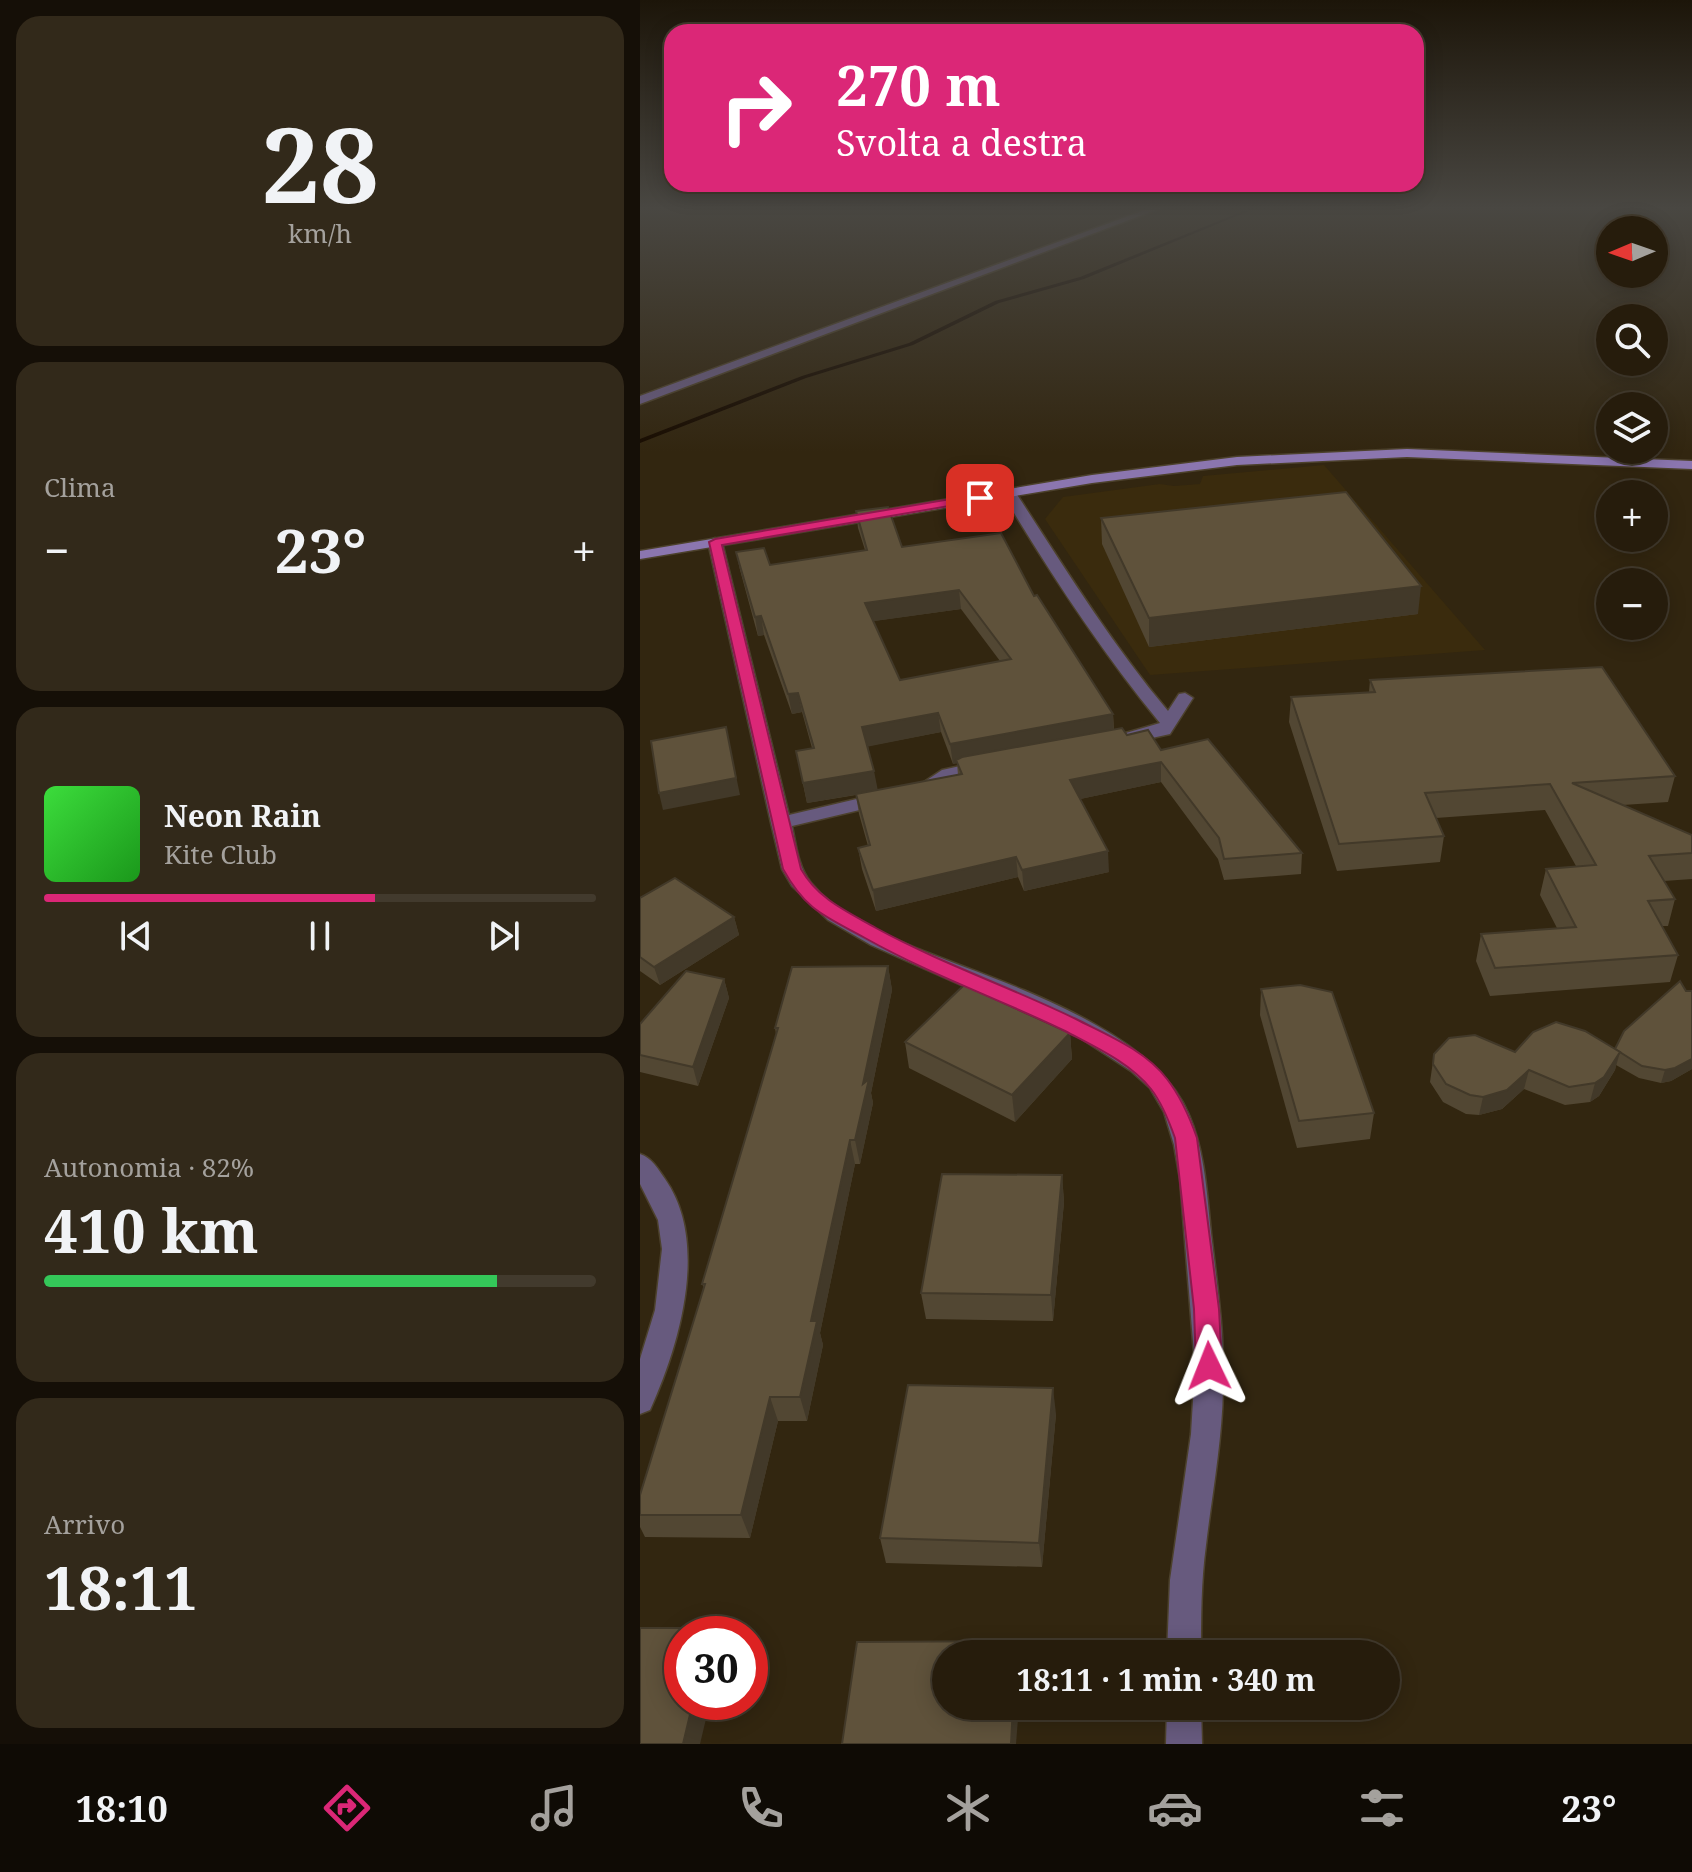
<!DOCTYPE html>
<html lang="it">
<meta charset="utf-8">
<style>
:root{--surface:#261c0c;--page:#32291a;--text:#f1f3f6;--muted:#a4a19d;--line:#423a2d;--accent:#db2777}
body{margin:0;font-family:"Noto Serif",serif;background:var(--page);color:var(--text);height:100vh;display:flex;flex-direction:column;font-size:30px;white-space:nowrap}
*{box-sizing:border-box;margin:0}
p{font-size:26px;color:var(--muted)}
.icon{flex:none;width:44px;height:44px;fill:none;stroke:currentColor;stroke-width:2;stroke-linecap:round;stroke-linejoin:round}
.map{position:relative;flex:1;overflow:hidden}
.panel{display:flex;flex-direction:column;gap:16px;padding:16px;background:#150f07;width:640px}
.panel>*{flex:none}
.top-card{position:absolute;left:24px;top:24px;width:760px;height:168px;border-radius:24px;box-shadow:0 4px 20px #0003,0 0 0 2px var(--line);background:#db2777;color:#fff;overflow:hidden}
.needle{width:52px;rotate:268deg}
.controls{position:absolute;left:956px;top:216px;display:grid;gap:16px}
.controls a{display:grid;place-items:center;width:72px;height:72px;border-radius:50%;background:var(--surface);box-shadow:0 4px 20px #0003,0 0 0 2px var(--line);font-size:40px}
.speed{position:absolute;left:24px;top:1616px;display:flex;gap:16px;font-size:40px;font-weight:700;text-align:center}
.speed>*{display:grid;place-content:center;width:104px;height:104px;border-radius:50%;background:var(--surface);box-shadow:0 4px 20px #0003,0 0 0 2px var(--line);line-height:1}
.speed .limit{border:12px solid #d22;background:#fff;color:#111}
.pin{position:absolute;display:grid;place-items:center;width:68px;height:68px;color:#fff;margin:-34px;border-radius:16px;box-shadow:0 4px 12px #0006}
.me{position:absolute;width:88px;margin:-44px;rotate:358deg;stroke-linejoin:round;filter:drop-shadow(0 0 6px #0008)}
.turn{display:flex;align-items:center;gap:28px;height:168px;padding:0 40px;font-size:36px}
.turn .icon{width:104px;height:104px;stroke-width:2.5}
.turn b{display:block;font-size:56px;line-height:68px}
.big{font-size:60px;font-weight:700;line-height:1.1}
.panel .tile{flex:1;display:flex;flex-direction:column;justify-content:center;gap:12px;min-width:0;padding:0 28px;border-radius:24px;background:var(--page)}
.panel .dial{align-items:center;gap:0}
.dial b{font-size:104px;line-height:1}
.song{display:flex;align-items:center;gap:24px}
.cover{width:96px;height:96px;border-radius:12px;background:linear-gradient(135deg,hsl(120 70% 55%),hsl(120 70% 35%))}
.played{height:8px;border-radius:4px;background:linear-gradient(90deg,var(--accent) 60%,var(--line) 60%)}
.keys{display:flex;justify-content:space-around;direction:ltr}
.heat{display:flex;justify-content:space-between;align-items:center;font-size:44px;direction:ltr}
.charge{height:12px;border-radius:6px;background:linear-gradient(90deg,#34c759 82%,var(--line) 0)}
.trip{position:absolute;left:292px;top:1640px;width:468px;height:80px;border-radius:40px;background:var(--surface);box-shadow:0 4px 20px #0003,0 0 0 2px var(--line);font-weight:700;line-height:80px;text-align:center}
.tabs{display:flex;height:128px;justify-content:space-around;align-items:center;background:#0f0b05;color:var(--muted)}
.tabs .icon{width:56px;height:56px}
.tabs .on{color:var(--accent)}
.tabs b{font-size:36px;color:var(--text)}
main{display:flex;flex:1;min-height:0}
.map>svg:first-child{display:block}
</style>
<main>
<section class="panel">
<div class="tile dial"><b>28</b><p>km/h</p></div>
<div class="tile"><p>Clima</p>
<div class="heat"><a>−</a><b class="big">23°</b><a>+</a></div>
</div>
<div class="tile">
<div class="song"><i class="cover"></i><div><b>Neon Rain</b><p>Kite Club</p></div></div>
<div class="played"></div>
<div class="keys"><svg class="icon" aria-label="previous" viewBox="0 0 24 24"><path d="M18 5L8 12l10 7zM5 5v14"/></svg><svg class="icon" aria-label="pause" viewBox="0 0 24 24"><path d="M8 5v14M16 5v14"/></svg><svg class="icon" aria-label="next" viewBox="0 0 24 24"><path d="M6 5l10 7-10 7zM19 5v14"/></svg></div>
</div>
<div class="tile"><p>Autonomia · 82%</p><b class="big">410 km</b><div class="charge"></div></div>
<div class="tile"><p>Arrivo</p><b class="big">18:11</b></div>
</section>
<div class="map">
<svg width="1052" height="1744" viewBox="0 0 1052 1744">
<rect width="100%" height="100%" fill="#322610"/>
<path fill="#3a2b0d" d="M 684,465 L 845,650 L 510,675 L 405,519 L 423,497 L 520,484 L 534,486 L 560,484 L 563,476 Z"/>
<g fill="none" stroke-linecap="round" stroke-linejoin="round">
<path fill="#180c00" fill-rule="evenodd" d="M 611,208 L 616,208 L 444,279 L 359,303 L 273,345 L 166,378 L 0,443 L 0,439 L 162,376 L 269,343 L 355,301 L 440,277 Z"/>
<defs>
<g id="minor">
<path d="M 364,490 L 374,490 C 423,565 470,642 528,711 L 539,694 L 545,693 L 553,698 L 530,734 L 485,744 L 476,739 L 479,735 L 520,723 C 461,651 410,573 362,493 Z"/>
<path d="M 75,538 L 82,542 L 149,815 L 242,793 L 251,799 L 249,803 L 152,826 C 156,845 158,867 171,883 C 197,915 241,933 278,949 C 360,982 514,1028 549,1115 C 565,1152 567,1194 571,1233 C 577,1285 585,1337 583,1389 C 582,1442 572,1494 566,1545 C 561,1582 561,1618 561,1654 L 527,1654 L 530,1580 L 551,1434 L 555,1367 L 540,1179 L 534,1145 L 524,1112 L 510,1088 L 491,1071 L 439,1037 L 231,945 L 188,920 L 152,886 L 142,869 L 131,823 L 68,542 Z"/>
<path d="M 343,761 L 349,762 L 352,766 L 349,770 L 314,778 L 288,794 L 274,794 L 272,790 L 302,770 Z"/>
<path d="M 0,1154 C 12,1158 18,1169 25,1179 C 70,1243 39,1346 10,1410 L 0,1414 L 0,1359 L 15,1310 L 22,1249 L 18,1220 L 0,1184 Z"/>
<path d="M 527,1706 L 561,1706 L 562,1744 L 526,1744 Z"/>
</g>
<path id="tertiary" d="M 510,208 L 521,208 L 0,404 L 0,396 Z"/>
<path id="secondary" d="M 767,449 L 1052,461 L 1052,469 L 767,457 L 597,465 L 452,483 L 0,559 L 0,551 L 452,475 L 597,457 Z"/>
</defs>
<use href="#minor" stroke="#4c412c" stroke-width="3"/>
<use href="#tertiary" stroke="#4c412c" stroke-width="3"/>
<use href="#secondary" stroke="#4c412c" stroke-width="3"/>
<use href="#minor" fill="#675a7e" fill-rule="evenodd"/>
<use href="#tertiary" fill="#675a7e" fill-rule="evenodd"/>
<use href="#secondary" fill="#8b76af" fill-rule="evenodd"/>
</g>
<g fill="#524733" fill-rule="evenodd">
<path d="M 216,511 L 262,547 L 394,596 L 473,714 L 474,729 L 521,750 L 662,853 L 661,874 L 584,880 L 578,859 L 521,782 L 440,799 L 469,872 L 384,891 L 378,877 L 236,911 L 222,869 L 218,848 L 228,846 L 219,814 L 216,795 L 167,803 L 156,751 L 172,748 L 162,712 L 152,714 L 124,635 L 118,636 L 100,570 L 96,552 L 130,565 L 225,550 L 218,528 ZM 321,609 L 360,661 L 260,680 L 233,621 ZM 301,732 L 313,764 L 317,763 L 318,775 L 237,790 L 228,746 Z"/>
<path d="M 461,518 L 778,614 L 509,647 L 462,544 Z"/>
<path d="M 730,680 L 1035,776 L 1028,802 L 983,805 L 1052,835 L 1052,879 L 1024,881 L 1035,899 L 1028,926 L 1022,926 L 1038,955 L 1030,982 L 850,996 L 836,961 L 841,934 L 917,928 L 900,895 L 906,869 L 936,866 L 905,810 L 796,818 L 804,836 L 800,862 L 697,871 L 649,722 L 651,697 L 729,692 Z"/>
<path d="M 0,898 L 94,917 L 99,935 L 20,985 L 0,971 Z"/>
<path d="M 248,966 L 252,990 L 231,1093 L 233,1103 L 220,1164 L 215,1164 L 180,1333 L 183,1345 L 167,1421 L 138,1421 L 110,1538 L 5,1537 L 0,1527 L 0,1495 L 64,1288 L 62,1284 L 136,1034 L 135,1028 Z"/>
<path d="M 84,979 L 89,998 L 58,1086 L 0,1072 L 0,1024 Z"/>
<path d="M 621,989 L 734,1113 L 730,1139 L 657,1148 L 620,1015 Z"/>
<path d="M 1046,991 L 1052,991 L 1052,1069 L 1031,1081 L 1021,1083 L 999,1078 L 976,1065 L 975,1070 L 959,1096 L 950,1102 L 925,1105 L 884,1089 L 862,1109 L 839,1115 L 826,1114 L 803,1102 L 790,1082 L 794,1054 L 975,1049 Z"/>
<path d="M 430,1033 L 432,1059 L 375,1122 L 269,1068 L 265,1042 Z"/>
<path d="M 422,1175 L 424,1202 L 413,1321 L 286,1319 L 281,1293 Z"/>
<path d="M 416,1414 L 402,1567 L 246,1563 L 240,1538 Z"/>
</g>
<g fill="#423929">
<path d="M 781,586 L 778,614 L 509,647 L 509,618 Z"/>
<path d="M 319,590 L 321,609 L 228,622 L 225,603 Z"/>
<path d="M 121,616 L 124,635 L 118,636 L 115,617 Z"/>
<path d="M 158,693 L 162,712 L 152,714 L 148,694 Z"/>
<path d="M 298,713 L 301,732 L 226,747 L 222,727 Z"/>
<path d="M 473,714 L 474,733 L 316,760 L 317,763 L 313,764 L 310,744 Z"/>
<path d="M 86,727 L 100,795 L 23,810 L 19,793 Z"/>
<path d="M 521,762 L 521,782 L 431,801 L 430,780 Z"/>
<path d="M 234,771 L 238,791 L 167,803 L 163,783 Z"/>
<path d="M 468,851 L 469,872 L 384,891 L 382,870 Z"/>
<path d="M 376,857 L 378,877 L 236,911 L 233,890 Z"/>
<path d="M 94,917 L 99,935 L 20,985 L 14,967 Z"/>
<path d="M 248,966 L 252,990 L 231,1093 L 233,1103 L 220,1164 L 215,1140 L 223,1084 Z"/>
<path d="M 84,979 L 89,998 L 58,1086 L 53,1067 Z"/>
<path d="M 430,1033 L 432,1059 L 375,1122 L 372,1095 Z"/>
<path d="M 980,1052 L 975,1070 L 959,1096 L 950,1102 L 955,1083 Z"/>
<path d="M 1052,1059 L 1052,1069 L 1031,1081 L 1021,1083 L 1025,1070 Z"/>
<path d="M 889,1070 L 884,1089 L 862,1109 L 839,1115 L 843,1097 Z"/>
<path d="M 210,1140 L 215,1164 L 180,1333 L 183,1345 L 167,1421 L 160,1397 L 171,1321 Z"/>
<path d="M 422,1175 L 424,1202 L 413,1321 L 411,1295 Z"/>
<path d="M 413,1388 L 416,1414 L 402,1567 L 399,1543 Z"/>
<path d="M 130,1397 L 138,1421 L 110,1538 L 101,1515 Z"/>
<path d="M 53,1702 L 70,1702 L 60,1744 L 43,1744 Z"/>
<path d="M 373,1706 L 379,1706 L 376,1744 L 371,1744 Z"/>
</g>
<g fill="#5f523b" stroke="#423929" stroke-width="2" fill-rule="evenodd">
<path d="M 706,492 L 781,586 L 509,618 L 461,518 Z"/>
<path d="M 248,507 L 262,547 L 361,533 L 394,596 L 397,595 L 473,714 L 310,744 L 298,713 L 222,727 L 234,771 L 163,783 L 156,751 L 174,748 L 158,693 L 148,694 L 121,616 L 115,617 L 96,552 L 124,548 L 130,565 L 227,550 L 216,511 ZM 319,590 L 371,659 L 260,680 L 225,603 Z"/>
<path d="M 962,667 L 1035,776 L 932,783 L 1052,835 L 1052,853 L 1009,856 L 1035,899 L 1008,901 L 1038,955 L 855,968 L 841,934 L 936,927 L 906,869 L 956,865 L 910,784 L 785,793 L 804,836 L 699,844 L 651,697 L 735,692 L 730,680 Z"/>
<path d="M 86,727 L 96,778 L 19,793 L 11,741 Z"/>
<path d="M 482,728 L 487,735 L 508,730 L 521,750 L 568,739 L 662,853 L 584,859 L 579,838 L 521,762 L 430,780 L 468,851 L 382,870 L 376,857 L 233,890 L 218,848 L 230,845 L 216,794 L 322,774 L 316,760 L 322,757 Z"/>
<path d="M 35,878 L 94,917 L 14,967 L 0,957 L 0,898 Z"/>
<path d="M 248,966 L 223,1084 L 229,1079 L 215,1140 L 210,1140 L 171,1321 L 177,1321 L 160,1397 L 130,1397 L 101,1515 L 0,1515 L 0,1495 L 65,1284 L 62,1284 L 138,1028 L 135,1028 L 152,967 Z"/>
<path d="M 46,971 L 84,979 L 53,1067 L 0,1055 L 0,1024 Z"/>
<path d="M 1040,981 L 1046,991 L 1052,991 L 1052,1059 L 1035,1068 L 1025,1070 L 1002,1066 L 975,1049 L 984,1031 Z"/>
<path d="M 324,985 L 430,1033 L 372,1095 L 265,1042 Z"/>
<path d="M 660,985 L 692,992 L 734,1113 L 659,1121 L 621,989 Z"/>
<path d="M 916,1022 L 945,1031 L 980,1052 L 964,1077 L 955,1083 L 929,1087 L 889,1070 L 867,1090 L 843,1097 L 830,1095 L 806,1084 L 793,1064 L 794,1054 L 809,1038 L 835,1035 L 875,1052 L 893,1032 Z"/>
<path d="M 302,1174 L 422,1175 L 411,1295 L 281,1293 Z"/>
<path d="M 268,1385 L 413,1388 L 399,1543 L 240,1538 Z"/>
<path d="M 0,1628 L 71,1628 L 70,1634 L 42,1634 L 42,1702 L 53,1702 L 43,1744 L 0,1744 Z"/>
<path d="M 378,1641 L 377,1654 L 306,1654 L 306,1706 L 373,1706 L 371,1744 L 202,1744 L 217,1642 Z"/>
</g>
<linearGradient id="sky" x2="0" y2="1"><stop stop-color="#1c1509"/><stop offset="0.46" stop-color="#494742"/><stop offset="1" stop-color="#494742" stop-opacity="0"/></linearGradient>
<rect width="1052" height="452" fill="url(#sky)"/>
<path fill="#db2777" stroke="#8e194d" stroke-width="2" d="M 340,494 L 346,498 L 344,500 L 82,545 L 161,869 C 178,899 206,911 236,928 C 300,963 370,987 436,1019 C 467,1035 505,1050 527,1079 C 541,1097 550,1118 557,1138 L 579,1309 L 582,1366 L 579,1374 L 569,1377 L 560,1374 L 556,1366 L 554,1309 L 535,1138 C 529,1121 522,1103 511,1089 C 489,1062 455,1047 425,1031 C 359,999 289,974 225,938 C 185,916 166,911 143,869 L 69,542 L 75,539 Z"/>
</svg>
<div class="controls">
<a><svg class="needle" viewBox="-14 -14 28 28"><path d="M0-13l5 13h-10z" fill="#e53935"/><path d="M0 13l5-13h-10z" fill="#a4a19d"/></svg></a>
<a><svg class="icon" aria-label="search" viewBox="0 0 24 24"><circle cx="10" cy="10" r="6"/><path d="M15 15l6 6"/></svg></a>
<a><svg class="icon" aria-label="layers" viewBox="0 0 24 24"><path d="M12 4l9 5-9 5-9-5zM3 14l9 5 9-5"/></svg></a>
<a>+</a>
<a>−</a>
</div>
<div class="speed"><div class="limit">30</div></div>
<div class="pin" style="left:340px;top:498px;background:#d93025"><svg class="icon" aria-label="arrive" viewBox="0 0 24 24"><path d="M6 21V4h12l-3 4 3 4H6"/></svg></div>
<svg class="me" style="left:569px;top:1366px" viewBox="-20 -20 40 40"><path d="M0-17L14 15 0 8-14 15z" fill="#db2777" stroke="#fff" stroke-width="4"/></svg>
<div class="trip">18:11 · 1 min · 340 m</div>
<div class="top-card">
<div class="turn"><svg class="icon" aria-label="right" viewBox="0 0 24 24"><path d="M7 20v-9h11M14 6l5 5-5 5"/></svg><div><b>270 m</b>Svolta a destra</div></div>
</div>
</div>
</main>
<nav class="tabs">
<b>18:10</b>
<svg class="icon on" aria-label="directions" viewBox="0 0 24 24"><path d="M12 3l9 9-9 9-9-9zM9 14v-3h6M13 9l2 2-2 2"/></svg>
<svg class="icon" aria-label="music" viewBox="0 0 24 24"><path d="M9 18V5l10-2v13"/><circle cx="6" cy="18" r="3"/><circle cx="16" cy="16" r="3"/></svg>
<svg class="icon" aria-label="phone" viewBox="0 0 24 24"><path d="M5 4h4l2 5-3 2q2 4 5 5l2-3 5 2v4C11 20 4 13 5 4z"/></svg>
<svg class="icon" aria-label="climate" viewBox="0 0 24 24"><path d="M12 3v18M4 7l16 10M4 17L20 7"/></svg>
<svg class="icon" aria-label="car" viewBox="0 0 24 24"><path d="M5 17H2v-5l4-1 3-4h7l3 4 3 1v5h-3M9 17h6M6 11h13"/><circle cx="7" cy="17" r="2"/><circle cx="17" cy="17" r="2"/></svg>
<svg class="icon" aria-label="filters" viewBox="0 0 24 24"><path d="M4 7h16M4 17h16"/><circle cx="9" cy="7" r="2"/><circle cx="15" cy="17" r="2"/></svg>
<b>23°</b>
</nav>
